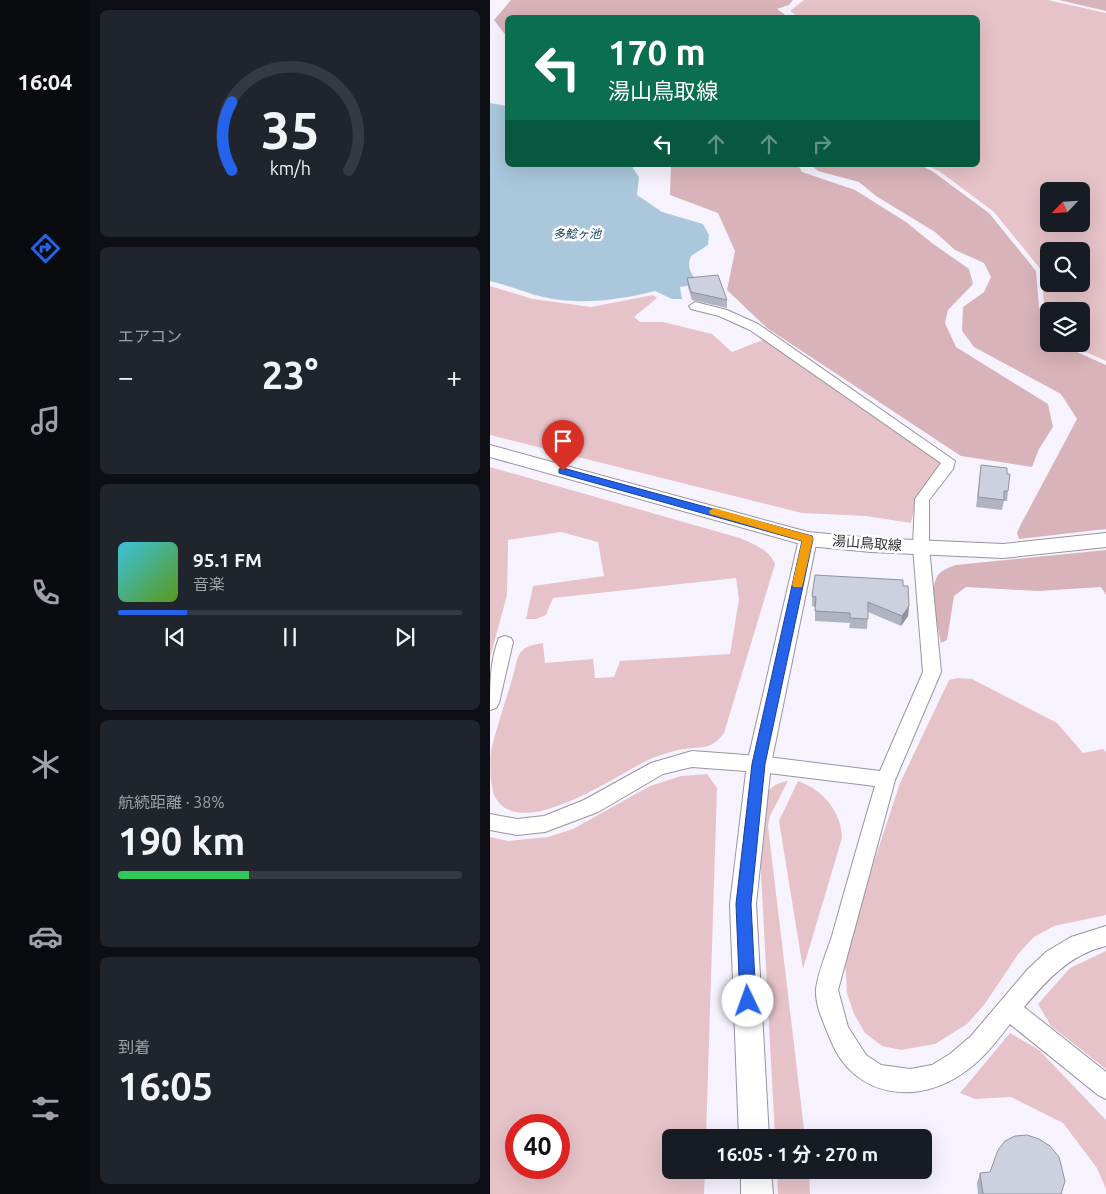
<!DOCTYPE html>
<html lang="ja">
<meta charset="utf-8">
<style>
:root{--surface:#171b24;--page:#20242c;--text:#f1f3f6;--muted:#9ea1a6;--line:#363941;--accent:#2563eb}
body{margin:0;font-family:Ubuntu,"Noto Sans JP",sans-serif;background:var(--page);color:var(--text);height:100vh;display:flex;flex-direction:column;font-size:19px;white-space:nowrap}
*{box-sizing:border-box;margin:0}
p{font-size:16px;color:var(--muted)}
.icon{flex:none;width:28px;height:28px;fill:none;stroke:currentColor;stroke-width:2;stroke-linecap:round;stroke-linejoin:round}
.map{position:relative;flex:1;overflow:hidden}
.sheet{display:flex;flex-direction:column;gap:10px;padding:10px;background:#0d0f14;width:400px}
.sheet>*{flex:none}
.guide{position:absolute;left:15px;top:15px;width:475px;height:152px;border-radius:8px;box-shadow:0 5px 20px #0002;background:#0b6e4f;color:#fff;overflow:hidden}
.needle{width:32px;rotate:245deg}
.buttons{position:absolute;left:550px;top:182px;display:grid;gap:10px}
.buttons a{display:grid;place-items:center;width:50px;height:50px;border-radius:8px;background:var(--surface);box-shadow:0 5px 20px #0002;font-size:25px}
.speed{position:absolute;left:15px;top:1114px;display:flex;gap:10px;font-size:25px;font-weight:700;text-align:center}
.speed>*{display:grid;place-content:center;width:65px;height:65px;border-radius:50%;background:var(--surface);box-shadow:0 5px 20px #0002;line-height:1}
.speed .limit{border:8px solid #d22;background:#fff;color:#111}
.pin{position:absolute;display:grid;place-items:center;width:42px;height:42px;color:#fff;margin:-51px -21px;border-radius:50% 50% 50% 0;rotate:-45deg;box-shadow:0 0 5px #0007}
.pin .icon{rotate:45deg}
.me{position:absolute;width:55px;margin:-28px;rotate:357deg;stroke-linejoin:round;filter:drop-shadow(0 0 4px #0008)}
.turn{display:flex;align-items:center;gap:18px;height:105px;padding:0 20px;font-size:22px}
.turn .icon{width:65px;height:65px;stroke-width:2.5}
.turn b{display:block;font-size:35px;line-height:42px}
.lanes{display:flex;align-items:center;height:48px;padding:0 20px;background:#0003;justify-content:center;gap:25px;direction:ltr}
.lanes .off{opacity:.35}
.big{font-size:38px;font-weight:700;line-height:1.1}
.sheet .widget{flex:1;display:flex;flex-direction:column;justify-content:center;gap:8px;min-width:0;padding:0 18px;border-radius:8px;background:var(--page)}
.sheet .dial{align-items:center;gap:0}
.dial svg{height:130px;overflow:visible;fill:none;stroke:var(--line);stroke-width:7;stroke-linecap:round;text-anchor:middle}
.dial text{fill:var(--text);stroke:none}
.song{display:flex;align-items:center;gap:15px}
.cover{width:60px;height:60px;border-radius:8px;background:linear-gradient(135deg,hsl(190 70% 55%),hsl(90 70% 35%))}
.played{height:5px;border-radius:2px;background:linear-gradient(90deg,var(--accent) 20%,var(--line) 20%)}
.keys{display:flex;justify-content:space-around;direction:ltr}
.heat{display:flex;justify-content:space-between;align-items:center;font-size:28px;direction:ltr}
.charge{height:8px;border-radius:4px;background:linear-gradient(90deg,#34c759 38%,var(--line) 0)}
.trip{position:absolute;left:172px;top:1129px;width:270px;height:50px;border-radius:8px;background:var(--surface);box-shadow:0 5px 20px #0002;font-weight:700;line-height:50px;text-align:center}
main{display:flex;flex:1;min-height:0}
.tabs{display:flex;flex-direction:column;width:90px;justify-content:space-around;align-items:center;background:#090b0e;color:var(--muted)}
.tabs .icon{width:35px;height:35px}
.tabs .on{color:var(--accent)}
.tabs b{font-size:22px;color:var(--text)}
.map>svg:first-child{display:block}
</style>
<main>
<nav class="tabs">
<b>16:04</b>
<svg class="icon on" aria-label="directions" viewBox="0 0 24 24"><path d="M12 3l9 9-9 9-9-9zM9 14v-3h6M13 9l2 2-2 2"/></svg>
<svg class="icon" aria-label="music" viewBox="0 0 24 24"><path d="M9 18V5l10-2v13"/><circle cx="6" cy="18" r="3"/><circle cx="16" cy="16" r="3"/></svg>
<svg class="icon" aria-label="phone" viewBox="0 0 24 24"><path d="M5 4h4l2 5-3 2q2 4 5 5l2-3 5 2v4C11 20 4 13 5 4z"/></svg>
<svg class="icon" aria-label="climate" viewBox="0 0 24 24"><path d="M12 3v18M4 7l16 10M4 17L20 7"/></svg>
<svg class="icon" aria-label="car" viewBox="0 0 24 24"><path d="M5 17H2v-5l4-1 3-4h7l3 4 3 1v5h-3M9 17h6M6 11h13"/><circle cx="7" cy="17" r="2"/><circle cx="17" cy="17" r="2"/></svg>
<svg class="icon" aria-label="filters" viewBox="0 0 24 24"><path d="M4 7h16M4 17h16"/><circle cx="9" cy="7" r="2"/><circle cx="15" cy="17" r="2"/></svg>
</nav>
<section class="sheet">
<div class="widget dial"><svg viewBox="0 0 100 80">
<path d="M14 69A42 42 0 1 1 86 69"/>
<path d="M14 69A42 42 0 0 1 14 27" stroke="#2563eb"/>
<text x="50" y="56" font-size="32" font-weight="700">35</text>
<text x="50" y="72" font-size="11">km/h</text>
</svg></div>
<div class="widget"><p>エアコン</p>
<div class="heat"><a>−</a><b class="big">23°</b><a>+</a></div>
</div>
<div class="widget">
<div class="song"><i class="cover"></i><div><b>95.1 FM</b><p>音楽</p></div></div>
<div class="played"></div>
<div class="keys"><svg class="icon" aria-label="previous" viewBox="0 0 24 24"><path d="M18 5L8 12l10 7zM5 5v14"/></svg><svg class="icon" aria-label="pause" viewBox="0 0 24 24"><path d="M8 5v14M16 5v14"/></svg><svg class="icon" aria-label="next" viewBox="0 0 24 24"><path d="M6 5l10 7-10 7zM19 5v14"/></svg></div>
</div>
<div class="widget"><p>航続距離 · 38%</p><b class="big">190 km</b><div class="charge"></div></div>
<div class="widget"><p>到着</p><b class="big">16:05</b></div>
</section>
<div class="map">
<svg width="616" height="1194" viewBox="0 0 616 1194">
<rect width="100%" height="100%" fill="#f7f3fe"/>
<g fill="#e6c3c8" fill-rule="evenodd">
<path d="M 314,0 L 558,0 L 616,13 L 616,361 L 578,344 L 591,344 L 591,311 L 559,311 L 559,319 L 554,308 L 552,271 L 504,212 L 449,171 L 436,165 L 488,165 L 488,18 L 310,18 L 300,11 ZM 591,191 L 591,224 L 559,224 L 559,191 ZM 591,251 L 591,284 L 559,284 L 559,251 Z"/>
<path d="M 0,286 L 43,299 L 101,307 L 163,295 L 167,298 L 144,317 L 150,322 L 173,322 L 222,334 L 242,352 L 275,339 L 448,457 L 453,465 L 425,505 L 421,523 L 376,516 L 312,513 L 0,435 Z"/>
<path d="M 0,467 L 250,538 C 262,543 280,550 285,564 L 234,733 C 221,752 207,746 188,750 C 176,753 163,757 152,763 C 123,778 27,844 4,795 C 0,783 0,764 1,751 C 8,720 20,691 27,660 C 31,647 40,645 53,643 L 55,663 L 103,659 L 105,678 L 124,677 L 130,661 L 240,654 L 249,599 L 246,578 L 63,598 L 56,615 L 46,619 L 36,619 L 43,586 L 114,576 L 108,542 L 71,532 L 18,540 L 17,595 L 0,658 Z"/>
<path d="M 468,678 L 482,679 L 567,723 L 593,753 L 613,749 L 616,752 L 616,915 L 564,926 L 544,937 L 529,953 L 494,1005 L 477,1024 L 445,1044 L 411,1050 L 392,1046 L 375,1033 L 364,1014 L 357,993 L 355,960 L 376,886 L 410,783 L 459,680 Z"/>
<path d="M 217,774 L 227,788 L 216,1137 L 181,1138 L 181,1170 L 215,1170 L 214,1194 L 0,1194 L 0,837 L 18,841 L 58,837 L 83,829 L 160,786 L 191,776 ZM 26,1125 L 69,1125 L 69,1168 L 26,1168 Z"/>
<path d="M 298,781 L 280,816 L 278,826 L 315,1137 L 285,1137 L 268,817 C 273,797 276,785 298,781 Z"/>
<path d="M 308,781 C 333,790 351,811 352,838 L 313,969 L 289,821 Z"/>
<path d="M 616,951 L 616,1069 L 561,1026 L 548,1004 L 580,968 Z"/>
<path d="M 520,1033 L 549,1050 L 616,1120 L 616,1189 L 607,1168 L 573,1123 L 521,1097 L 485,1099 L 470,1093 Z"/>
<path d="M 287,1170 L 319,1170 L 320,1194 L 288,1194 Z"/>
</g>
<g fill="#d8b3b9">
<path d="M 21,0 L 303,0 L 299,5 L 287,9 L 298,17 L 18,18 L 17,37 L 4,20 Z"/>
<path d="M 569,0 L 616,0 L 616,11 Z"/>
<path d="M 181,165 L 308,165 L 312,172 L 365,190 L 416,222 L 442,243 L 479,269 L 483,284 L 458,310 L 455,323 L 466,347 L 558,404 L 563,427 L 549,449 L 542,467 L 471,456 L 277,328 L 237,290 L 245,251 L 228,213 L 180,195 Z"/>
<path d="M 321,165 L 430,165 L 442,171 L 499,213 L 546,271 L 549,307 L 559,331 L 559,344 L 569,344 L 616,365 L 616,529 L 529,539 L 527,533 L 530,526 L 587,419 L 571,394 L 484,347 L 472,331 L 473,307 L 494,292 L 501,277 L 494,263 L 465,250 L 445,232 L 386,196 L 369,182 L 328,171 Z"/>
<path d="M 616,550 L 616,595 L 611,587 L 548,591 L 476,587 L 464,596 L 457,640 L 451,643 C 448,627 437,587 449,574 C 454,569 460,567 466,565 Z"/>
</g>
<path fill="#aac7dc" d="M 0,103 L 17,106 L 18,165 L 141,165 L 149,177 L 147,195 L 172,212 L 213,224 L 219,235 L 218,245 L 201,256 C 196,269 202,275 210,284 L 190,287 L 192,299 L 182,299 L 165,291 C 124,301 87,306 45,295 C 30,290 16,285 0,281 Z"/>
<g fill="none" stroke-linecap="round" stroke-linejoin="round">
<defs>
<g id="minor">
<path d="M 205,302 L 237,310 L 268,324 L 465,461 L 463,469 L 439,500 L 439,547 L 451,672 L 405,780 L 348,990 L 358,1027 L 376,1055 L 391,1065 L 420,1069 L 442,1065 L 460,1054 L 481,1036 L 537,970 L 556,952 L 581,937 L 616,926 L 616,946 C 579,955 558,979 534,1007 L 616,1072 L 616,1099 L 608,1095 L 520,1024 C 507,1041 493,1059 476,1071 C 429,1106 365,1099 341,1041 C 335,1026 325,1006 326,990 C 327,975 337,951 342,936 C 356,886 370,836 385,786 L 269,772 L 202,767 L 173,774 L 108,812 L 55,832 L 27,835 L 0,830 L 0,814 L 27,819 L 54,816 L 94,800 L 161,763 L 202,751 L 269,756 L 390,771 L 433,672 L 423,547 L 425,499 L 451,463 L 260,330 L 229,316 L 201,309 L 199,306 Z"/>
<path d="M 15,636 L 21,638 L 23,642 L 9,703 L 6,708 L 0,710 C 0,686 0,659 9,638 Z"/>
</g>
<g id="tertiary">
<path d="M 318,533 L 325,535 L 327,539 L 281,764 L 266,904 L 279,1138 L 249,1138 L 240,904 L 257,764 L 309,539 L 311,535 Z"/>
<path d="M 251,1170 L 281,1170 L 283,1194 L 251,1194 Z"/>
</g>
<path id="secondary" d="M 0,445 L 318,532 L 381,538 L 513,544 L 616,533 L 616,547 L 513,558 L 381,552 L 318,546 L 0,457 Z"/>
</defs>
<use href="#minor" stroke="#9893a0" stroke-width="2"/>
<use href="#tertiary" stroke="#9893a0" stroke-width="2"/>
<use href="#secondary" stroke="#9893a0" stroke-width="2"/>
<use href="#minor" fill="#fff" fill-rule="evenodd"/>
<use href="#tertiary" fill="#fff" fill-rule="evenodd"/>
<use href="#secondary" fill="#fff" fill-rule="evenodd"/>
</g>
<g fill="#b0b4c0">
<path d="M 197,278 L 237,300 L 237,308 L 202,300 L 198,287 Z"/>
<path d="M 491,465 L 517,474 L 518,491 L 517,501 L 514,501 L 512,510 L 486,507 Z"/>
<path d="M 322,596 L 419,606 L 418,616 L 411,626 L 378,612 L 377,629 L 359,628 L 360,623 L 325,621 L 325,607 L 322,606 Z"/>
<path d="M 490,1173 L 572,1194 L 488,1194 L 487,1183 Z"/>
</g>
<path fill="#90929c" d="M 419,606 L 418,616 L 411,626 L 412,616 Z"/>
<g fill="#cdd1df" stroke="#90929c">
<path d="M 228,275 L 237,300 L 201,292 L 197,278 Z"/>
<path d="M 491,465 L 517,468 L 517,474 L 520,474 L 518,491 L 514,491 L 514,500 L 488,497 Z"/>
<path d="M 325,575 L 413,580 L 413,586 L 418,586 L 419,606 L 412,616 L 378,602 L 378,619 L 360,618 L 360,613 L 325,611 L 326,597 L 322,596 Z"/>
<path d="M 537,1135 L 549,1139 L 560,1146 L 569,1157 L 575,1181 L 571,1194 L 493,1194 L 490,1173 L 500,1172 L 508,1150 L 515,1141 L 525,1136 Z"/>
</g>
<path fill="#2563eb" stroke="#184099" d="M 73,468 L 322,536 L 323,539 L 275,764 L 261,904 L 266,1001 L 263,1007 L 258,1009 L 252,1007 L 250,1001 L 246,904 L 262,764 L 312,541 L 69,473 L 69,469 Z"/>
<path fill="#f59e0b" d="M 224,508 L 322,536 L 323,539 L 312,587 L 304,587 L 302,585 L 312,541 L 220,514 L 219,511 Z"/>
<g text-anchor="middle" dominant-baseline="central" stroke-width="5" stroke-linejoin="round" paint-order="stroke">
<g font-size="12" font-style="italic" fill="#104361" stroke="#fff">
<text x="87" y="233">多鯰ヶ池</text>
</g>
<g font-size="14" fill="#343237" stroke="#fff">
<text transform="translate(377 543) rotate(4)">湯山鳥取線</text>
</g>
</g>
</svg>
<div class="buttons">
<a><svg class="needle" viewBox="-14 -14 28 28"><path d="M0-13l5 13h-10z" fill="#e53935"/><path d="M0 13l5-13h-10z" fill="#9ea1a6"/></svg></a>
<a><svg class="icon" aria-label="search" viewBox="0 0 24 24"><circle cx="10" cy="10" r="6"/><path d="M15 15l6 6"/></svg></a>
<a><svg class="icon" aria-label="layers" viewBox="0 0 24 24"><path d="M12 4l9 5-9 5-9-5zM3 14l9 5 9-5"/></svg></a>
</div>
<div class="speed"><div class="limit">40</div></div>
<div class="pin" style="left:73px;top:471px;background:#d93025"><svg class="icon" aria-label="arrive" viewBox="0 0 24 24"><path d="M6 21V4h12l-3 4 3 4H6"/></svg></div>
<svg class="me" style="left:258px;top:1001px" viewBox="-20 -20 40 40"><circle r="19" fill="#fff"/><path d="M0-13L10 11 0 6-10 11z" fill="#2563eb"/></svg>
<div class="trip">16:05 · 1 分 · 270 m</div>
<div class="guide">
<div class="turn"><svg class="icon" aria-label="left" viewBox="0 0 24 24"><path d="M17 20v-9H6M10 6l-5 5 5 5"/></svg><div><b>170 m</b>湯山鳥取線</div></div>
<div class="lanes"><svg class="icon" aria-label="left" viewBox="0 0 24 24"><path d="M17 20v-9H6M10 6l-5 5 5 5"/></svg><svg class="icon off" aria-label="ahead" viewBox="0 0 24 24"><path d="M12 20V5M6 11l6-6 6 6"/></svg><svg class="icon off" aria-label="ahead" viewBox="0 0 24 24"><path d="M12 20V5M6 11l6-6 6 6"/></svg><svg class="icon off" aria-label="right" viewBox="0 0 24 24"><path d="M7 20v-9h11M14 6l5 5-5 5"/></svg></div>
</div>
</div>
</main>
